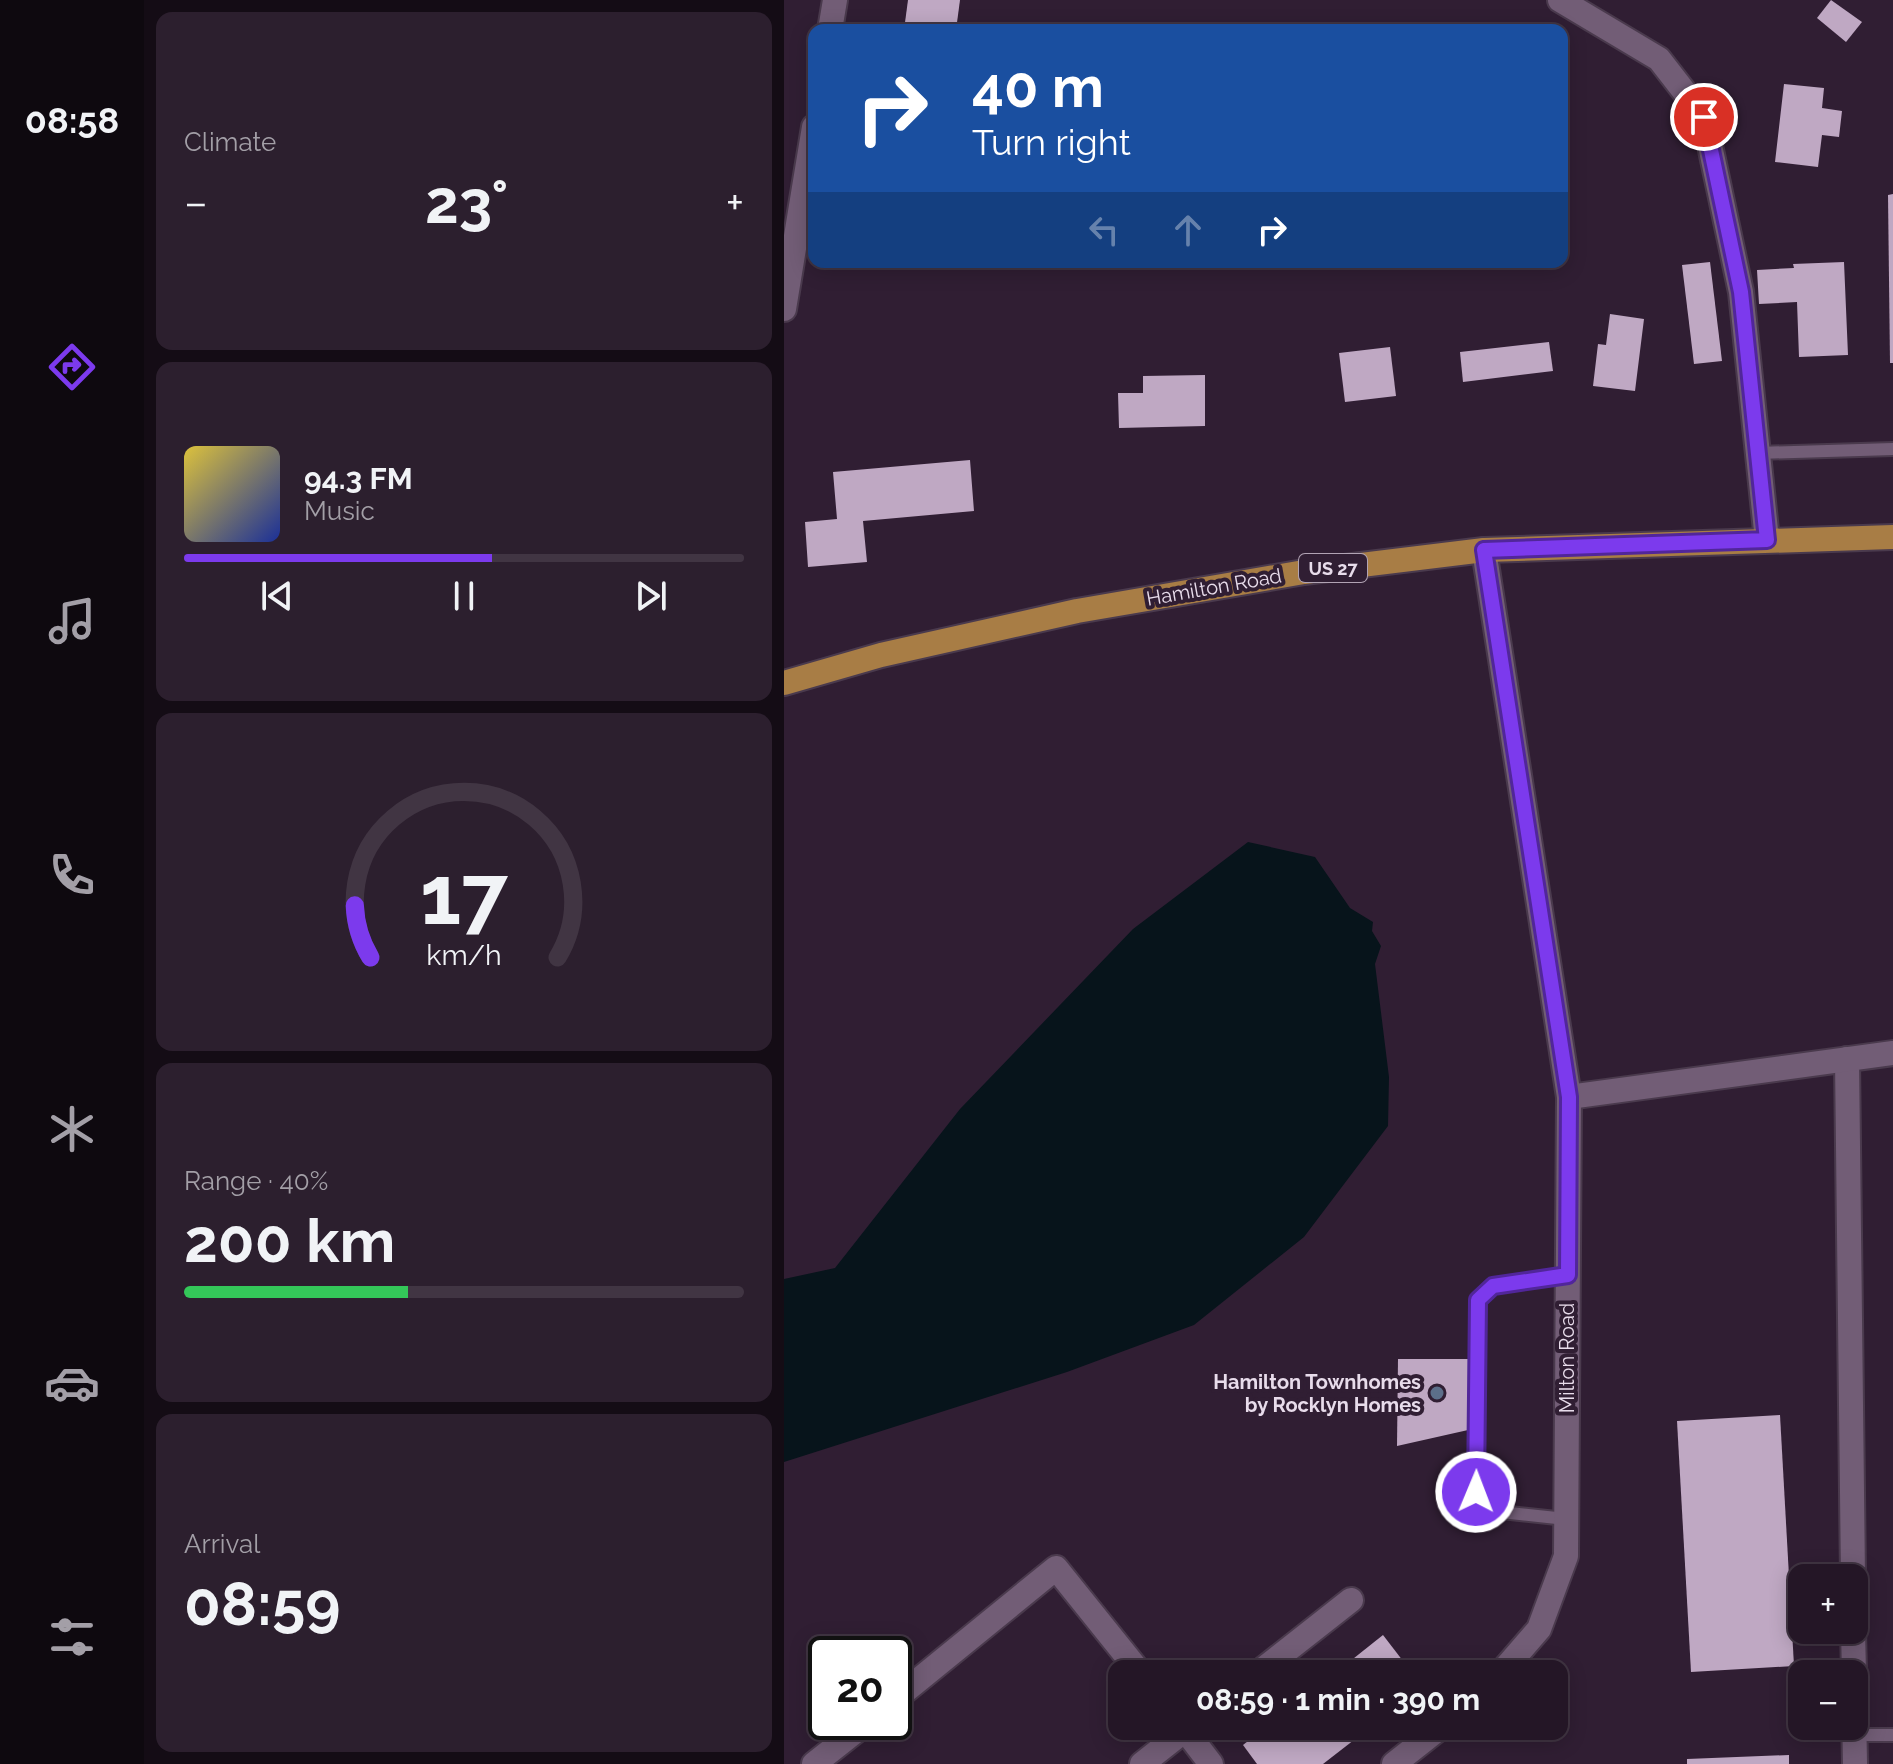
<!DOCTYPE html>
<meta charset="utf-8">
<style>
:root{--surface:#241626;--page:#2c1f2e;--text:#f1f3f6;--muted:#a39fa7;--line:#413543;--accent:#7c3aed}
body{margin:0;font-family:Raleway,sans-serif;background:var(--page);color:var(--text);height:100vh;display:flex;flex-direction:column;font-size:30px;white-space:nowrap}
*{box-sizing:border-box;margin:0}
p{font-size:26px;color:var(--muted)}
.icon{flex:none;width:44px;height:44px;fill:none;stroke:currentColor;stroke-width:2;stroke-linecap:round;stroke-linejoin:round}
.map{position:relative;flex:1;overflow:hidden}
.panel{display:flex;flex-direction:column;gap:12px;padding:12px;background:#140c15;width:640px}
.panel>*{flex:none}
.top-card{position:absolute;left:24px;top:24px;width:760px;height:244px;border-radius:16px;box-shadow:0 4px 20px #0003,0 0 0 2px var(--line);background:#1a4fa0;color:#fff;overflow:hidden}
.controls{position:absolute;left:1004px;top:1564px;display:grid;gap:16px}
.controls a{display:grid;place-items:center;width:80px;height:80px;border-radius:16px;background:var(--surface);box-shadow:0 4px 20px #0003,0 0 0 2px var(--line);font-size:40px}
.speed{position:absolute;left:24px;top:1636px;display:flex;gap:16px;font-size:40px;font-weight:700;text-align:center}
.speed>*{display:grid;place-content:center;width:104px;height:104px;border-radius:50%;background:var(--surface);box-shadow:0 4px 20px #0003,0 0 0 2px var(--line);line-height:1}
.speed .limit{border:4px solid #111;border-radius:12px;background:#fff;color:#111}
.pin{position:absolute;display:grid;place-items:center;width:68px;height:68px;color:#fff;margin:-34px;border:4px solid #fff;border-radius:50%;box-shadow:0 2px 8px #0007}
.me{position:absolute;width:88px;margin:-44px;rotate:1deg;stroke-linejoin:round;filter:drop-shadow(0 0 6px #0008)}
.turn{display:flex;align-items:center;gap:28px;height:168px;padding:0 32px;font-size:36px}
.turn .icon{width:104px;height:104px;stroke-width:2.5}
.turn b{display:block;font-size:56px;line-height:68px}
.lanes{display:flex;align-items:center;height:76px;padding:0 32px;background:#0003;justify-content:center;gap:40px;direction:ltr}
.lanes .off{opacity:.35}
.big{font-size:60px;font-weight:700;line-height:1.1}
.panel .tile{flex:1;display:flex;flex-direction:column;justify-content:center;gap:12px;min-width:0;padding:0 28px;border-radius:16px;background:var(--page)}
.panel .dial{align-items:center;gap:0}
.dial svg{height:208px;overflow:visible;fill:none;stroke:var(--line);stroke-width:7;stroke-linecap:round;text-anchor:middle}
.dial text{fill:var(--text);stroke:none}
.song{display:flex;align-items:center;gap:24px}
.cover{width:96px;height:96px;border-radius:12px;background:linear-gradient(135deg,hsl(50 70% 55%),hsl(230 70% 35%))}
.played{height:8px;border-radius:4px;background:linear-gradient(90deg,var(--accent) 55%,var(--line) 55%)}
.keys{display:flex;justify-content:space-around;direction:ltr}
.heat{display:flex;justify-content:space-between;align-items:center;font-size:44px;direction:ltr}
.charge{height:12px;border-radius:6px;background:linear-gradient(90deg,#34c759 40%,var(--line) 0)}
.trip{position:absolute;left:324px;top:1660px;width:460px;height:80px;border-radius:16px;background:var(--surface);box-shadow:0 4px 20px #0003,0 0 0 2px var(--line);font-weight:700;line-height:80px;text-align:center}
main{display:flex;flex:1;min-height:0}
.menu{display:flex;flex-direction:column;width:144px;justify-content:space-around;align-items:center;background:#0e090f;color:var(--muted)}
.menu .icon{width:56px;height:56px}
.menu .active{color:var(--accent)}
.menu b{font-size:36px;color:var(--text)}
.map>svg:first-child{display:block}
</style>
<main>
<nav class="menu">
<b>08:58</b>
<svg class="icon active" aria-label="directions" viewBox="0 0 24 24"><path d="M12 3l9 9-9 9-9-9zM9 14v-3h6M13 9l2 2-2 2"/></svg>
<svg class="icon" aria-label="music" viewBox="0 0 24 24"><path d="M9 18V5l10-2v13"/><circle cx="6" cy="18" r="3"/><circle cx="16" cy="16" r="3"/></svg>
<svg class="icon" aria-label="phone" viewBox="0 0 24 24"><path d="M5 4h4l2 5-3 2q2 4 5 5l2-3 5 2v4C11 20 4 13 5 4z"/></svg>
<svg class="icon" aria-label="climate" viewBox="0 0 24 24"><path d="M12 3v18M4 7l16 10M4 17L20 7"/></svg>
<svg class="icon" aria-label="car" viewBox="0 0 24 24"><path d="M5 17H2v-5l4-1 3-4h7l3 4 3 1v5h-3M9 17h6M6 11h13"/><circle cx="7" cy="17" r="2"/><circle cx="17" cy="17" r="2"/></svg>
<svg class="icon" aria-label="filters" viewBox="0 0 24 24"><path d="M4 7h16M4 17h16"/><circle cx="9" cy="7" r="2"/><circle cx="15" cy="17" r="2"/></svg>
</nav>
<section class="panel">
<div class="tile"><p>Climate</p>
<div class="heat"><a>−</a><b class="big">23°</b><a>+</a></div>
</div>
<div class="tile">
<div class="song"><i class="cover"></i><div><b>94.3 FM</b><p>Music</p></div></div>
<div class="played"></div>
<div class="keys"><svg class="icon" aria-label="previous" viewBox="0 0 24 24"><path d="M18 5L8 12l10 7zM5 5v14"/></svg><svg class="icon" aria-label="pause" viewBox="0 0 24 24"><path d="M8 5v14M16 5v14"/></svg><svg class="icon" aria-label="next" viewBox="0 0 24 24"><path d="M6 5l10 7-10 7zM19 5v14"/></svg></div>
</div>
<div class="tile dial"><svg viewBox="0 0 100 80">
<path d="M14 69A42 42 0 1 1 86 69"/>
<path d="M14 69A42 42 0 0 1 8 49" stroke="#7c3aed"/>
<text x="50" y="56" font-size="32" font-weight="700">17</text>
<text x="50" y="72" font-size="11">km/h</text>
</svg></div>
<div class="tile"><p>Range · 40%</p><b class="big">200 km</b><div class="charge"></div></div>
<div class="tile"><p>Arrival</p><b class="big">08:59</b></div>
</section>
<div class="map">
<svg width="1109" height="1764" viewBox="0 0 1109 1764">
<rect width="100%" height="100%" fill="#301e33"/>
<path fill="#07141b" d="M 464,842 L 531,857 L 566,908 L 589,922 L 588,931 L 597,946 L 591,964 L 605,1077 L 604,1126 L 520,1237 L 410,1325 L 283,1372 L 0,1462 L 0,1279 L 51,1268 L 176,1109 L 349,929 Z"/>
<g fill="#bfa8c3">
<path d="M 124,0 L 176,0 L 172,30 L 120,30 Z"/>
<path d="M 1047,0 L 1078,22 L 1062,42 L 1033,18 Z"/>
<path d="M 1000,84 L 1040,88 L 1038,108 L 1058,111 L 1055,137 L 1038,135 L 1034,167 L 991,162 Z"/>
<path d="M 1109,194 L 1109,363 L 1106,363 L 1104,195 Z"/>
<path d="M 926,262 L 938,361 L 910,364 L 898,265 Z"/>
<path d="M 1060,262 L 1064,355 L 1015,357 L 1013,302 L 975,304 L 973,270 L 1010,268 L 1009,264 Z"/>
<path d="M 826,314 L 860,319 L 851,391 L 809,386 L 814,344 L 822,345 Z"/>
<path d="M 765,342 L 769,371 L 679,382 L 676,352 Z"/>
<path d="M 606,347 L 612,396 L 561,402 L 555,353 Z"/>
<path d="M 421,375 L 421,426 L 335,428 L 334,393 L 359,393 L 359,376 Z"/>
<path d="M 186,460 L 190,511 L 79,521 L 83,562 L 24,567 L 21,522 L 53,519 L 49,472 Z"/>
<path d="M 614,1359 L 694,1359 L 693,1428 L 613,1446 Z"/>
<path d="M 996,1415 L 1010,1666 L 907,1672 L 893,1421 Z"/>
<path d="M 599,1635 L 629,1674 L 550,1674 Z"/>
<path d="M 483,1726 L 588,1726 L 539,1764 L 473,1764 L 459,1745 Z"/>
<path d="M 1005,1755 L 1005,1764 L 903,1764 L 903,1759 Z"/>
</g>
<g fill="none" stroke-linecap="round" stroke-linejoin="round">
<defs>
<g id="service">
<path d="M 974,453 L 1109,449"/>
<path d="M 782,1519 L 708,1511 L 692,1492 L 694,1300 L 709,1286 L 784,1275"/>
<path d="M 1070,1735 L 1109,1735"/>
</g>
<g id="minor">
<path d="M 776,0 L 875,59 L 920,117 L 957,292 L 983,540"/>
<path d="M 46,30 L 51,0"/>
<path d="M 0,309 L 30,127"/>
<path d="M 700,550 L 785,1097 L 782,1556 L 755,1629 L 716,1674"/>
<path d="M 1063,1059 L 1069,1578"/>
<path d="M 785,1097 L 1109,1053"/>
<path d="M 1069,1630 L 1070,1674"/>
<path d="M 473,1674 L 567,1600"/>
<path d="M 110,1700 L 272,1568 L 357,1674"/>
<path d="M 1070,1710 L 1071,1764"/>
<path d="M 398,1726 L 427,1764"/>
<path d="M 30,1764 L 83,1722"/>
<path d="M 358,1764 L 406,1726"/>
<path d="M 610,1764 L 658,1726"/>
</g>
<path id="trunk" d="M 0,683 L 97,655 L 293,611 L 520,572 L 700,550 L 1109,537"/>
</defs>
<use href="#service" stroke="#4a3a4d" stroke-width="16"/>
<use href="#minor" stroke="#4a3a4d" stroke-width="28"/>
<use href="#trunk" stroke="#4a3a4d" stroke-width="28"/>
<use href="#service" stroke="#725d76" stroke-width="12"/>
<use href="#minor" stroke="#725d76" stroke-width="24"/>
<use href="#trunk" stroke="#a87d45" stroke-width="24"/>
</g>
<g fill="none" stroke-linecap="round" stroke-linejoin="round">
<defs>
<path id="route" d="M 692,1492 L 694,1300 L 709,1286 L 784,1275 L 785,1097 L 700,550 L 983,540 L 957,292 L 920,117"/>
</defs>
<use href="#route" stroke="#51269a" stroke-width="20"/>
<use href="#route" stroke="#7c3aed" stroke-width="14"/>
</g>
<circle fill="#5c6f8a" stroke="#301e33" stroke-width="3" cx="653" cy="1393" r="8"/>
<g text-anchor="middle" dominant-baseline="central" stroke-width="8" stroke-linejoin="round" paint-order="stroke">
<rect fill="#301e33" stroke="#b1a3b4" stroke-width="2" x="515" y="554" width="68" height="28" rx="6"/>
<g font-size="18" font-weight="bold" fill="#e8dceb">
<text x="549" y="568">US 27</text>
</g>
<g font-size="20" fill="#e8dceb" stroke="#301e33">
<text transform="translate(430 587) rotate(-10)">Hamilton Road</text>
<text transform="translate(783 1358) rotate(-90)">Milton Road</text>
</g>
<g font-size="20" font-weight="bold" fill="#e8dceb" stroke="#301e33" text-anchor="end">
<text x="637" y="1382">Hamilton Townhomes<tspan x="637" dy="23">by Rocklyn Homes</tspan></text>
</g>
</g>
</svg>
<div class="controls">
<a>+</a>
<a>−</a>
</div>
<div class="speed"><div class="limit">20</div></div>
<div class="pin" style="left:920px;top:117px;background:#d93025"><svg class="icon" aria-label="arrive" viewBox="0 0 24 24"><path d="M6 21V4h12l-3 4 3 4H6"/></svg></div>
<svg class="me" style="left:692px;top:1492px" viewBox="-20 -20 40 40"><circle r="17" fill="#7c3aed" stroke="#fff" stroke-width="3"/><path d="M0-11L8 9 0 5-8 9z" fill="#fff"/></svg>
<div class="trip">08:59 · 1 min · 390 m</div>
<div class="top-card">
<div class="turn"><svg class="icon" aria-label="right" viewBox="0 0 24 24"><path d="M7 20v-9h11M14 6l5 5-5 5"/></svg><div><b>40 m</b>Turn right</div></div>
<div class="lanes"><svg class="icon off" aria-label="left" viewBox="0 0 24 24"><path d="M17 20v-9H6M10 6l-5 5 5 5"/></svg><svg class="icon off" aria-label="ahead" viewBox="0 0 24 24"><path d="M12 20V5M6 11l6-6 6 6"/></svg><svg class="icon" aria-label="right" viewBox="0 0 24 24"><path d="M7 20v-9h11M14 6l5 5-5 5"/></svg></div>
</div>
</div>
</main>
